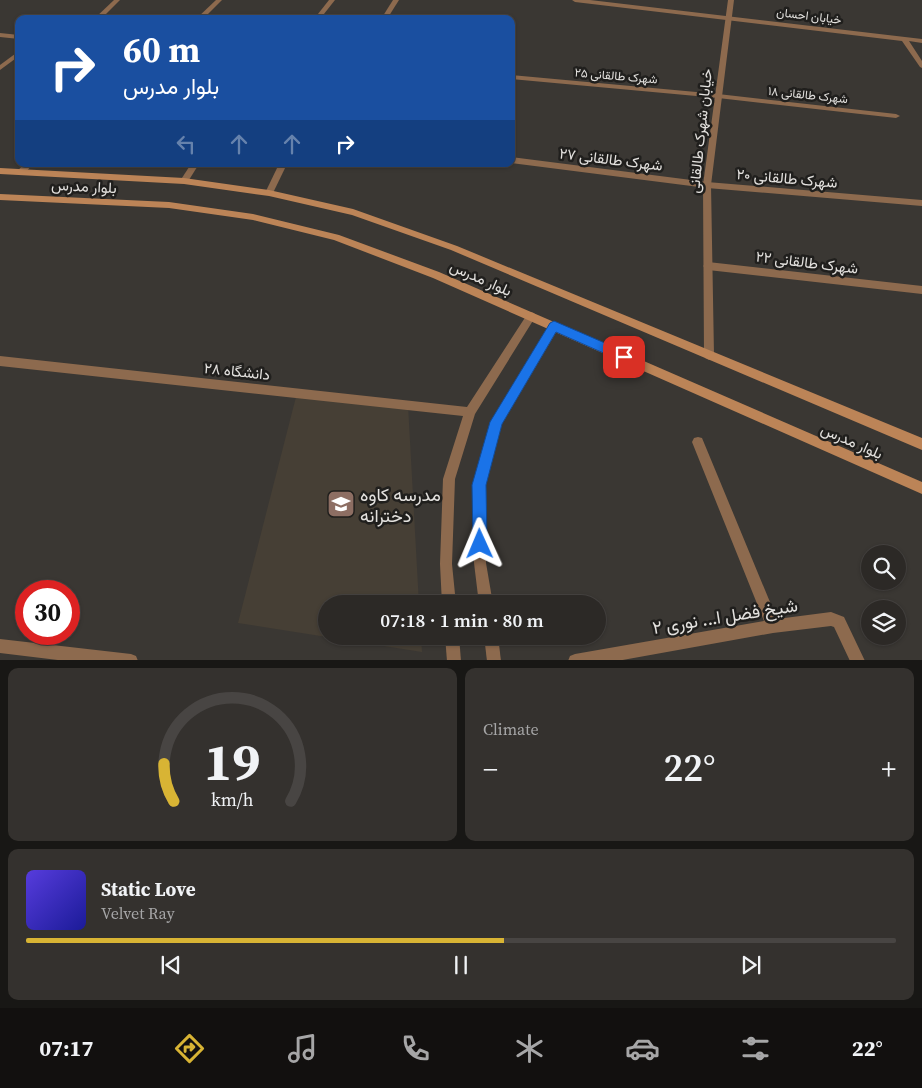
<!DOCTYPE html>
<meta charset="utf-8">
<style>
:root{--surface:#2c2926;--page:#34312e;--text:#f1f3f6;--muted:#a6a6a7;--line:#484543;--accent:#d8b434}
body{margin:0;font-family:"Source Serif 4",Vazirmatn,serif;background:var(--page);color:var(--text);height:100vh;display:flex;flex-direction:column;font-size:19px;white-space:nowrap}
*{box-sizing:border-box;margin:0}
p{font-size:16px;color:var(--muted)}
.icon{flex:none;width:28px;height:28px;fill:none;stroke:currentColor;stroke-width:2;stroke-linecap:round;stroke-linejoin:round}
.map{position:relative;height:660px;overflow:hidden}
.drawer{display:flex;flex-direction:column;gap:8px;padding:8px;background:#181715;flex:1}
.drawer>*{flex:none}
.guide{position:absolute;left:15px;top:15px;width:500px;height:152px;border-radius:10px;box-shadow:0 1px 4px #0004,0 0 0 1px var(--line);background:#1a4fa0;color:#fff;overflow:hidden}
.buttons{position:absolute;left:861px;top:545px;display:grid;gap:10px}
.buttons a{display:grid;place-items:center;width:45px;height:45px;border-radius:50%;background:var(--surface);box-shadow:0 1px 4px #0004,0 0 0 1px var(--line);font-size:25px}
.speed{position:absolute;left:15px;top:580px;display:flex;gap:10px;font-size:25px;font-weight:700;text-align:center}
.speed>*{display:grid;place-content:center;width:65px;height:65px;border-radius:50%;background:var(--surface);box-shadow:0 1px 4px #0004,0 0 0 1px var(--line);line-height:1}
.speed .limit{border:8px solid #d22;background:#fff;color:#111}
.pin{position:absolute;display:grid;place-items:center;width:42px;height:42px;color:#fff;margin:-21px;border-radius:10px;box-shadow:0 2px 8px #0006}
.me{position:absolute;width:55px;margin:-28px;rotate:359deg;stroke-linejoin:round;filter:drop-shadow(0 0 4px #0008)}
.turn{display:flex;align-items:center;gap:18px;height:105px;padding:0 25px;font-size:22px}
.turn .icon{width:65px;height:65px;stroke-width:2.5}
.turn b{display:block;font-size:35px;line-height:42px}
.lanes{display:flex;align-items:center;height:48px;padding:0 25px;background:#0003;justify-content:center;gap:25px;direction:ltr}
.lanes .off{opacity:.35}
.big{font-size:38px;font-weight:600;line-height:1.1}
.drawer .tile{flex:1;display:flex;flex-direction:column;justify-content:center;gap:8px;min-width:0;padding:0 18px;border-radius:10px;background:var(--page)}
.drawer .dial{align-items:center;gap:0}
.dial svg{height:130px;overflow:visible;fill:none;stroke:var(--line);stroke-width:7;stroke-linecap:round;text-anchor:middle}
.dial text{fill:var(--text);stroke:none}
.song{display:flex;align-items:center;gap:15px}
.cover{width:60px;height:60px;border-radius:8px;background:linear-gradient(135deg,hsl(250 70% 55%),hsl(240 70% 35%))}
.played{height:5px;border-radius:2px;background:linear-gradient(90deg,var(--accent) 55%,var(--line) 55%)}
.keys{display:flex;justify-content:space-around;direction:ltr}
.heat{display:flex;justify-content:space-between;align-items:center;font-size:28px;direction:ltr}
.drawer .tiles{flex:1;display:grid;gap:8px;grid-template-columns:1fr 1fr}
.tile:last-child{grid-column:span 2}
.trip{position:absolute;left:318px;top:595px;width:288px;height:50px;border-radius:25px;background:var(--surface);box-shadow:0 1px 4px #0004,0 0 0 1px var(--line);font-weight:600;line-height:50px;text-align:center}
.menu{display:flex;height:80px;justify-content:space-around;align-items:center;background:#12100f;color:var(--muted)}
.menu .icon{width:35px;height:35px}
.menu .current{color:var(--accent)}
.menu b{font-size:22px;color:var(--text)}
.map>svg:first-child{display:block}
</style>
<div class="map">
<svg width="922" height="661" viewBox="0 0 922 661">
<rect width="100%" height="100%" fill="#3a3733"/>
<path fill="#463f35" d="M 297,393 L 408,405 L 419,604 L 326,604 L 326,636 L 421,636 L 422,652 L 238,623 Z"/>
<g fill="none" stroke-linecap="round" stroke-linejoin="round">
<g fill="#8d6a4e" fill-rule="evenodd">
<path d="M 114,0 L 120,0 L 101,19 L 94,19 Z"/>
<path d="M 216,0 L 222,0 L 203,19 L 196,19 Z"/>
<path d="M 329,0 L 335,0 L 320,19 L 314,19 Z"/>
<path d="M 393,0 L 399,0 L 387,19 L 381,19 Z"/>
<path d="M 572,0 L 590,0 L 922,39 L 922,43 L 909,41 L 922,61 L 922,68 L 920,67 L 902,41 L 575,2 Z"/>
<path d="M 0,33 L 19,35 L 19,39 L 0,37 Z"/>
<path d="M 19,51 L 19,56 L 0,70 L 0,65 Z"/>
<path d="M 511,75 L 718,94 L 896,114 L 900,116 L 896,118 L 718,98 L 511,79 Z"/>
<path d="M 511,157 L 707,182 L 922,200 L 922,206 L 707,188 L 511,163 Z"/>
<path d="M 25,164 L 33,164 L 24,174 L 18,174 L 18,170 Z"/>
<path d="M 191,164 L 199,164 L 187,183 L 181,183 L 180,181 Z"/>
<path d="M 279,164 L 287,164 L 272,195 L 266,195 L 265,193 Z"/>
<path d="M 708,262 L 922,286 L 922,294 L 708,270 L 703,266 Z"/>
<path d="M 531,312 L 534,313 L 536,316 L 534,319 L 475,414 L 455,479 L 452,564 L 456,604 L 442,604 L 440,564 L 443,479 L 463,416 L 0,366 L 0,356 L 467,407 L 528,313 Z"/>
<path d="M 554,322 L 558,323 L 559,326 L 558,329 L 502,424 L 485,485 L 486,563 L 493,604 L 479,604 L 474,563 L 473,485 L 493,418 L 550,323 Z"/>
<path d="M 698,437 L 702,438 L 777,619 L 831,612 L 844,617 L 865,661 L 850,661 L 834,627 L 831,626 L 773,633 L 617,661 L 568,661 L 570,656 L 575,654 L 764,621 L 692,442 L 694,438 Z"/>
<path d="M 445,636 L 459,636 L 461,661 L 447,661 Z"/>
<path d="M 484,636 L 498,636 L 501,661 L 487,661 Z"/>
<path d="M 0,639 L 131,654 L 136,656 L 138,661 L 66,661 L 0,653 Z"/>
</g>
<path fill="#8d6a4e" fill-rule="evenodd" d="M 728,0 L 734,0 L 711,185 L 714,355 L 713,358 L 709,360 L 705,358 L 704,355 L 703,185 Z"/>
<g fill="#bc8457" fill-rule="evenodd">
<path d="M 0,168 L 184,178 L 269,190 L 353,209 L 457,246 L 922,438 L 922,450 L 451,250 L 352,215 L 269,196 L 184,184 L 0,174 Z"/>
<path d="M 0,194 L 169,202 L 253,214 L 339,235 L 439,272 L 922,482 L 922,494 L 433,278 L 334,240 L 253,220 L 169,208 L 0,200 Z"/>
</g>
</g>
<path fill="#1a73e8" stroke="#114b97" d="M 554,321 L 628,353 L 630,357 L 628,361 L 624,362 L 556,332 L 502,424 L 486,485 L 487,544 L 485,549 L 480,551 L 475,549 L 473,544 L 472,485 L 490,422 L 550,323 Z"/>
<defs>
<symbol id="school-square" viewBox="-11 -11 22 22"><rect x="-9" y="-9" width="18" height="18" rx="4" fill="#8d6e63" stroke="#201f1d"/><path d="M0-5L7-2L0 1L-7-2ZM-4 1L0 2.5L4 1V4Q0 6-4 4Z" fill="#fff"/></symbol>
</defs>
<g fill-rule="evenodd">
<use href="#school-square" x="325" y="488" width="32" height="32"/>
</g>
<g text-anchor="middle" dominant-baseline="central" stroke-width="5" stroke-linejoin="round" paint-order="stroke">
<g font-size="12" fill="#e3e1de" stroke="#201f1d">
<text transform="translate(809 16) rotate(7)">خیابان احسان</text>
<text transform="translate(616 76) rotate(5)">شهرک طالقانی ۲۵</text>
<text transform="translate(808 95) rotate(6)">شهرک طالقانی ۱۸</text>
</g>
<g font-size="15" fill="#e3e1de" stroke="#201f1d">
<text transform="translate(700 131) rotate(-84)">خیابان شهرک طالقانی</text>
<text transform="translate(611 159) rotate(7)">شهرک طالقانی ۲۷</text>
<text transform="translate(787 178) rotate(5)">شهرک طالقانی ۲۰</text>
<text transform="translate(84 186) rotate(3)">بلوار مدرس</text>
<text transform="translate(807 262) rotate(7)">شهرک طالقانی ۲۲</text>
<text transform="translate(481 278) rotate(24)">بلوار مدرس</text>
<text transform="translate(237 371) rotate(6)">دانشگاه ۲۸</text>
<text transform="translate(852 441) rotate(24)">بلوار مدرس</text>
</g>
<g font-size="18" fill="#e3e1de" stroke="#201f1d" text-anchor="start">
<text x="360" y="494">مدرسه کاوه<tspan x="360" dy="21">دخترانه</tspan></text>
</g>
<g font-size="18" fill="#e3e1de" stroke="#201f1d">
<text transform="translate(725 616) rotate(-9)">شیخ فضل ا... نوری ۲</text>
</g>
</g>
</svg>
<div class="buttons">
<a><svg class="icon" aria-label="search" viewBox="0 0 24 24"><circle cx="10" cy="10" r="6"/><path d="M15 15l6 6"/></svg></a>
<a><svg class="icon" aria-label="layers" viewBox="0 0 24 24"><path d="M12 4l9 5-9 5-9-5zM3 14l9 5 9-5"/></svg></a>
</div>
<div class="speed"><div class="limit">30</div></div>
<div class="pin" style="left:624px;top:357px;background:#d93025"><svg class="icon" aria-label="arrive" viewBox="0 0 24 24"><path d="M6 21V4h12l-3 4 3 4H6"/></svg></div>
<svg class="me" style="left:480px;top:544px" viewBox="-20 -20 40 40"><path d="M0-17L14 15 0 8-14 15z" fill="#1a73e8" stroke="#fff" stroke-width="4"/></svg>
<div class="trip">07:18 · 1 min · 80 m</div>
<div class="guide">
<div class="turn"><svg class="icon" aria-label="right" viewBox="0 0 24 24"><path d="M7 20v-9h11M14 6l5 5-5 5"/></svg><div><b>60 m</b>بلوار مدرس</div></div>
<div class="lanes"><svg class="icon off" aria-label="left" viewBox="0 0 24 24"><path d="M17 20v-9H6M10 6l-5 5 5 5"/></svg><svg class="icon off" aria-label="ahead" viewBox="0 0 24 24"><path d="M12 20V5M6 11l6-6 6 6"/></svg><svg class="icon off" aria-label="ahead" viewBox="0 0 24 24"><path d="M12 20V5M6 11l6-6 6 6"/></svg><svg class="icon" aria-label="right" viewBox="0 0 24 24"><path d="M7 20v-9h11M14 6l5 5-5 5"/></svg></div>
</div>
</div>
<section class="drawer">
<div class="tiles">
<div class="tile dial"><svg viewBox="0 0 100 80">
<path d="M14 69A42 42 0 1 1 86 69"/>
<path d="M14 69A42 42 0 0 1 8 46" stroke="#d8b434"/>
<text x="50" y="56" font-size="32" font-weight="700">19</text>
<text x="50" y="72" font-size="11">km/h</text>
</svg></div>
<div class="tile"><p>Climate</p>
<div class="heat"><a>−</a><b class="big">22°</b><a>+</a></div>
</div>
<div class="tile">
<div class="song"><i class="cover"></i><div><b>Static Love</b><p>Velvet Ray</p></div></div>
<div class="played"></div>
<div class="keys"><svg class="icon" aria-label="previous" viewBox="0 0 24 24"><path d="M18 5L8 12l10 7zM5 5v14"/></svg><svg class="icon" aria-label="pause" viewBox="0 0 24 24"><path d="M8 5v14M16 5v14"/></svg><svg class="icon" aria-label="next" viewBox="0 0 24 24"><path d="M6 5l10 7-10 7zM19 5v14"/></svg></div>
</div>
</div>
</section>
<nav class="menu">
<b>07:17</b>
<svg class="icon current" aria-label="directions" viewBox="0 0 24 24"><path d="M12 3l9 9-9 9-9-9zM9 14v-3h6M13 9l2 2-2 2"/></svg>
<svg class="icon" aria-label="music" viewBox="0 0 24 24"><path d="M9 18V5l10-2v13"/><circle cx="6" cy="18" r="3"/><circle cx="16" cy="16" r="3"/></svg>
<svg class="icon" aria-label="phone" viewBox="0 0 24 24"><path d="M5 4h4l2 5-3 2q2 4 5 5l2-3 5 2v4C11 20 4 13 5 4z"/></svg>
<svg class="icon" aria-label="climate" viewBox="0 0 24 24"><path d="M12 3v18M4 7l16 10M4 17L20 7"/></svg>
<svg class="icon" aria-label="car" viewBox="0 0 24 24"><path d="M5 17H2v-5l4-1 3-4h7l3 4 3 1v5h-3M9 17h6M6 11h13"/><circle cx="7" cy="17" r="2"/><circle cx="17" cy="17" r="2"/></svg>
<svg class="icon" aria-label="filters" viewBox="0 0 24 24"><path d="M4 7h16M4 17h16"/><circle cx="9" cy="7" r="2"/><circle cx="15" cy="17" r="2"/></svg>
<b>22°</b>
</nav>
